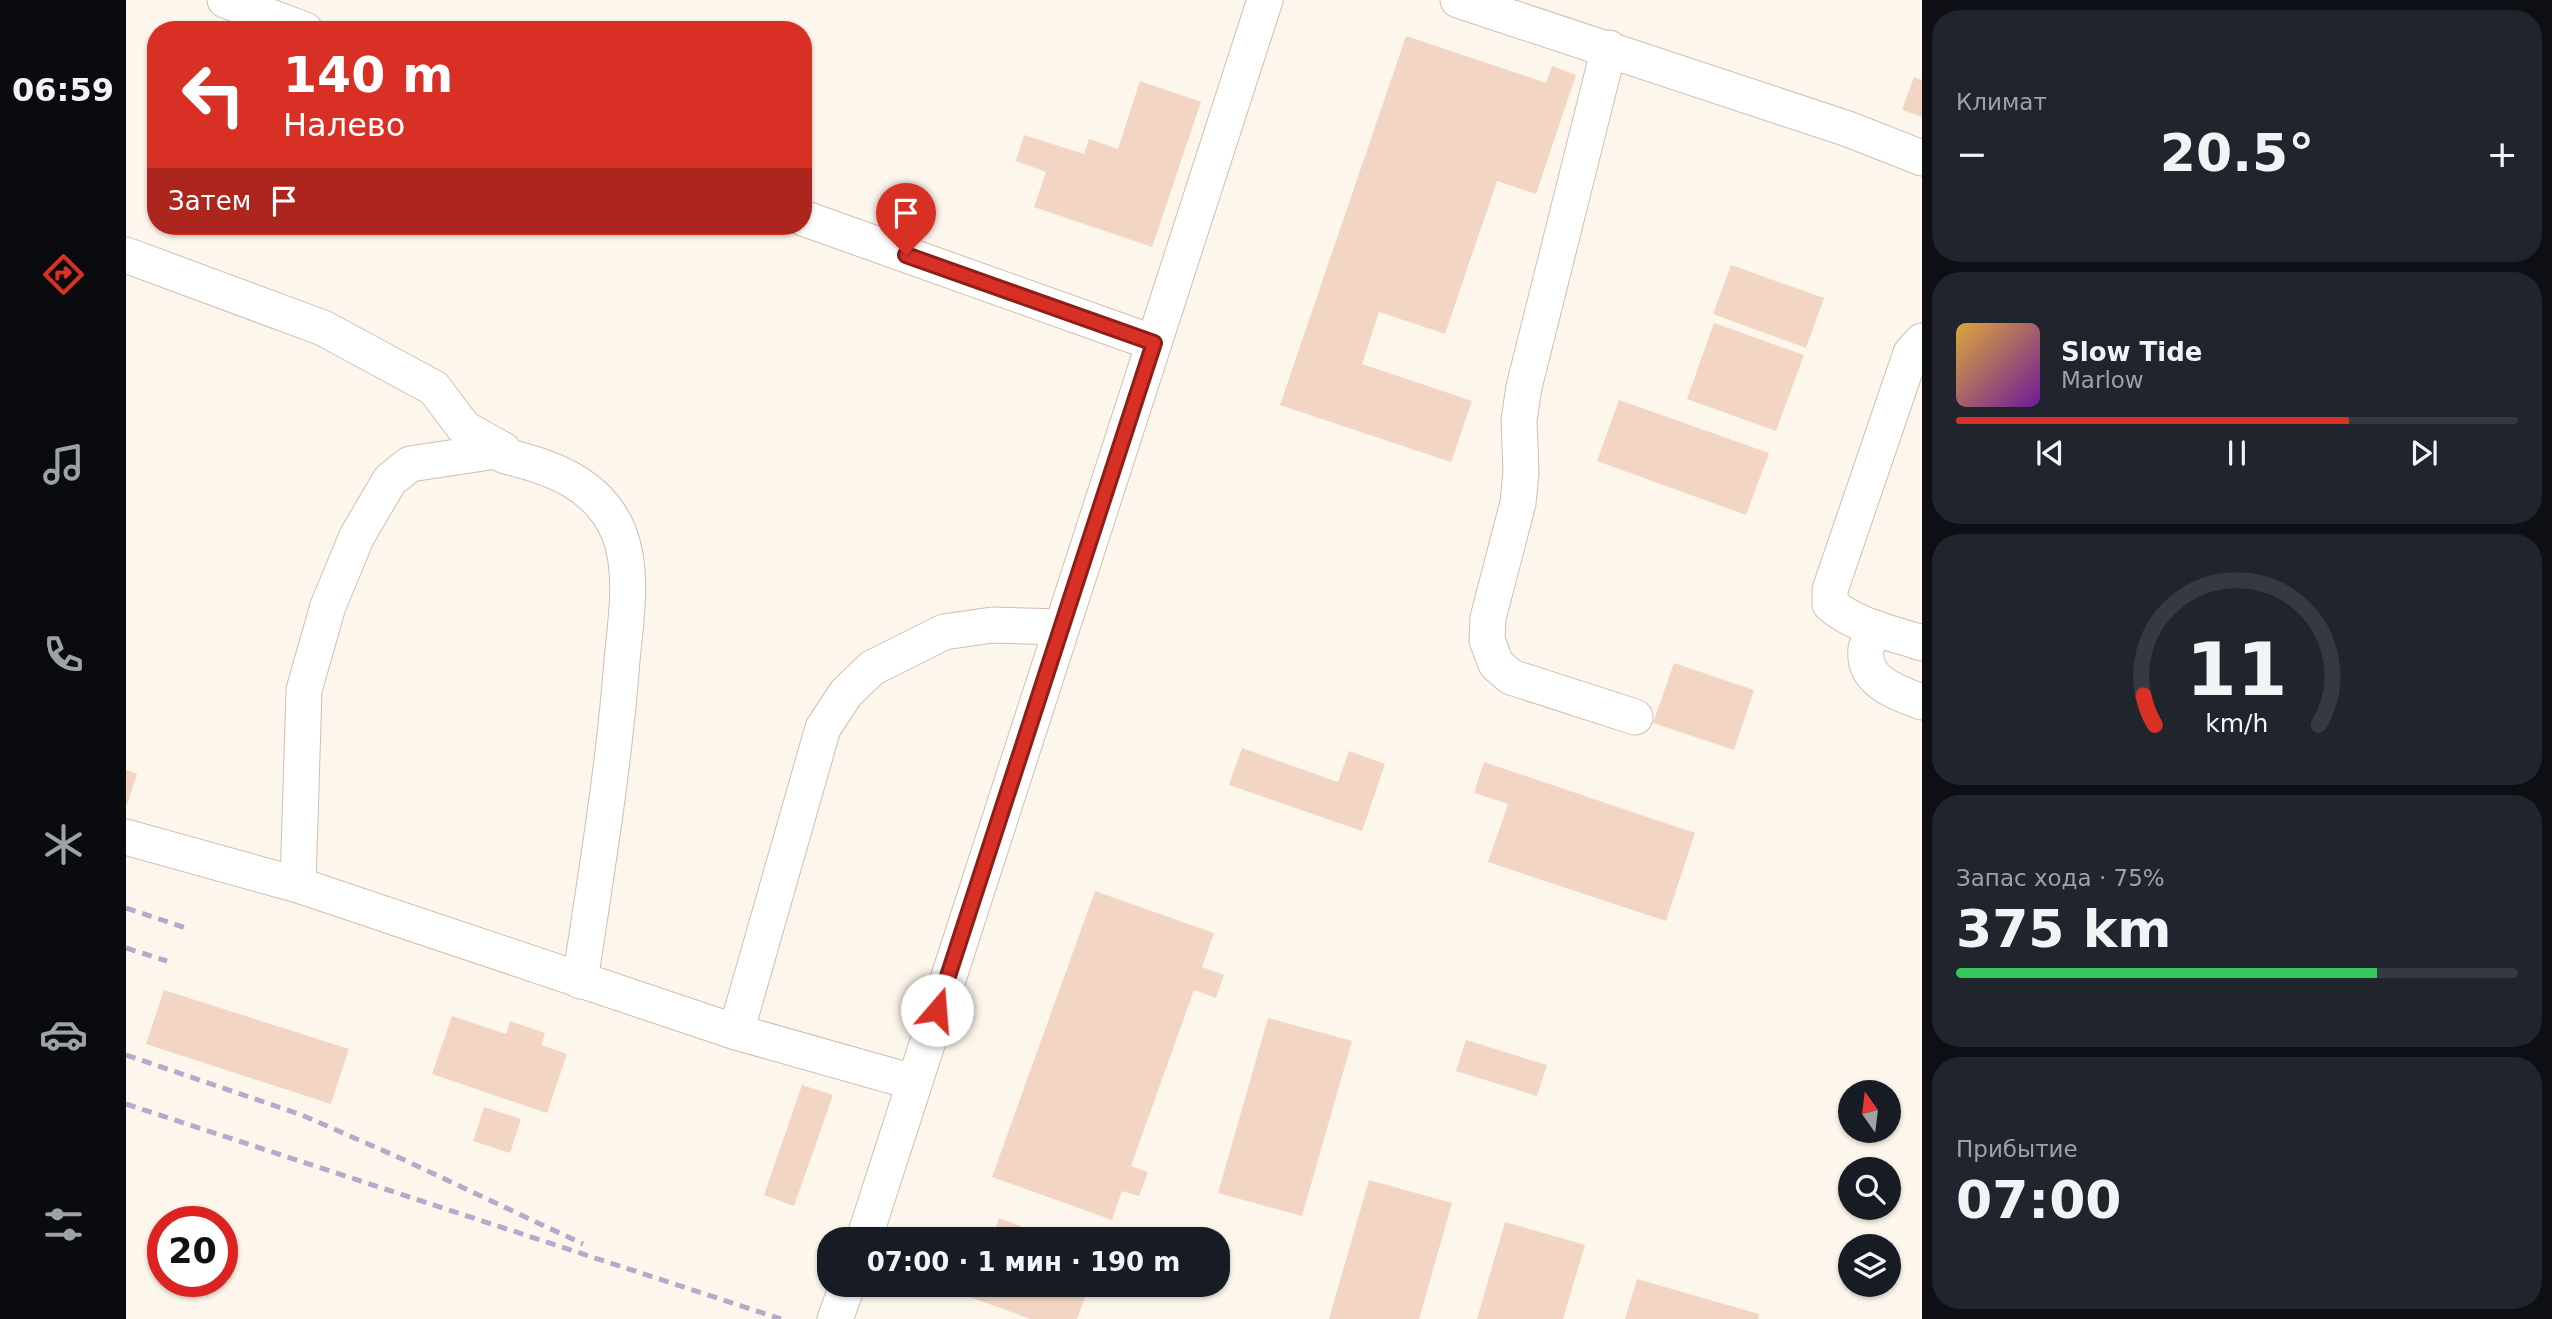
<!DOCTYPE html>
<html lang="ru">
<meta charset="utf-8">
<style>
:root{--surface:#171b24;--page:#20242c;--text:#f1f3f6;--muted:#9ea1a6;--line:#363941;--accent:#d93025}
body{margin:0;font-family:"DejaVu Sans",sans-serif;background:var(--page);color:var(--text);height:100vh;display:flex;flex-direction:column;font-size:26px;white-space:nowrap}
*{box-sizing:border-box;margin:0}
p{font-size:23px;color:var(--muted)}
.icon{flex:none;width:38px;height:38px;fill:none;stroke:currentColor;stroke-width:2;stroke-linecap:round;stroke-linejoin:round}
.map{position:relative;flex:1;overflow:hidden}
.side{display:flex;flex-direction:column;gap:10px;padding:10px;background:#0d0f14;width:630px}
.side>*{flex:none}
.hud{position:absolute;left:21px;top:21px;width:665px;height:214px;border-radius:28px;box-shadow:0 2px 5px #0004;background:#d93025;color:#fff;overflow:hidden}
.needle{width:46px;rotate:346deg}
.controls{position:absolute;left:1712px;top:1080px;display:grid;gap:14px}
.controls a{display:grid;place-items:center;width:63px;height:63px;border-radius:50%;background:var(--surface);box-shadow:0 2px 5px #0004;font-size:35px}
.speed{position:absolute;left:21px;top:1206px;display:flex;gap:14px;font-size:35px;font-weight:700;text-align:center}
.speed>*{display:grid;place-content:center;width:91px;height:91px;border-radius:50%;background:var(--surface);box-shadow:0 2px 5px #0004;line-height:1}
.speed .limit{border:10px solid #d22;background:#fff;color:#111}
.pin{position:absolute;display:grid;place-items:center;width:60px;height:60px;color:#fff;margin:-72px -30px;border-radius:50% 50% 50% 0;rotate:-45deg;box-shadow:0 0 7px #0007}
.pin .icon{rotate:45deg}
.me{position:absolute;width:77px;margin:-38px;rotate:18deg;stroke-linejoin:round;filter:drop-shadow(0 0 5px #0008)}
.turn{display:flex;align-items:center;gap:24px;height:147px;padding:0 21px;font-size:32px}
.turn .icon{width:91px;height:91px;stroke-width:2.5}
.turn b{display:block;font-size:49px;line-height:60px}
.then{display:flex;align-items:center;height:66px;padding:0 21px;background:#0003;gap:14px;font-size:26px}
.big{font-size:52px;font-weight:700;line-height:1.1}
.side .tile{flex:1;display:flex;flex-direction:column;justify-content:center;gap:10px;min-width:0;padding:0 24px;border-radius:28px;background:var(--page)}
.side .dial{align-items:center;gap:0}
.dial svg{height:182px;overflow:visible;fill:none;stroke:var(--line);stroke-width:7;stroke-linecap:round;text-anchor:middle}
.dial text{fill:var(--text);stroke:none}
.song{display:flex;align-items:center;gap:21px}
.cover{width:84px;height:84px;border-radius:10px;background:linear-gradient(135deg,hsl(40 70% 55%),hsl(280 70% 35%))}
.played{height:7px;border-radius:4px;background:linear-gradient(90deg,var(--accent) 70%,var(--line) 70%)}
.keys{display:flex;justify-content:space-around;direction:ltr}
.heat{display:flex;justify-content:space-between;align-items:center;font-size:38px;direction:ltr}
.charge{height:10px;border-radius:5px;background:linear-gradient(90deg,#34c759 75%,var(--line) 0)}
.trip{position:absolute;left:691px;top:1227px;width:413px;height:70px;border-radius:28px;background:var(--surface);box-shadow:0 2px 5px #0004;font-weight:700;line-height:70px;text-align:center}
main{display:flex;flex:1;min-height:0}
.tabs{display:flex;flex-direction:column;width:126px;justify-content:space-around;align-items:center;background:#090b0e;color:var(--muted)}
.tabs .icon{width:49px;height:49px}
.tabs .active{color:var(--accent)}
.tabs b{font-size:32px;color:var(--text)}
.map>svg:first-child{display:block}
</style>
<main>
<nav class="tabs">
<b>06:59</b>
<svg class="icon active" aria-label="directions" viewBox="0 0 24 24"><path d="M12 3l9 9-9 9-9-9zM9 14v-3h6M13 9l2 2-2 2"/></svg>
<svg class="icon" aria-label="music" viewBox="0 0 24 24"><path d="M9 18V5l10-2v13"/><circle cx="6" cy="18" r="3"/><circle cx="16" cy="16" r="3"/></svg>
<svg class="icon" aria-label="phone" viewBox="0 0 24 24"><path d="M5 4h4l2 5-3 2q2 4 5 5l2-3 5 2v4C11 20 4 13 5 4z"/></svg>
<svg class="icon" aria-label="climate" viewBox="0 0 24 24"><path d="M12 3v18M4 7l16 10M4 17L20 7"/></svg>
<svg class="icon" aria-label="car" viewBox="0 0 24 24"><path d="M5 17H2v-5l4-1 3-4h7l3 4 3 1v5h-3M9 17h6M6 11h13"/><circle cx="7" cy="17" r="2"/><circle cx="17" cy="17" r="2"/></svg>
<svg class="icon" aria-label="filters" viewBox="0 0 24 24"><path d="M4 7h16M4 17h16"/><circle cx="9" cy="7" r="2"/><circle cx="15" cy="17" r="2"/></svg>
</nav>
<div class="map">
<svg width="1796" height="1319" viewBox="0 0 1796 1319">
<rect width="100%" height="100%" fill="#fdf6ec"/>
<g fill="#f3d5c3">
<path d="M 1280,36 L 1420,83 L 1426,66 L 1450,75 L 1410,194 L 1371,181 L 1319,334 L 1253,312 L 1236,364 L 1346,401 L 1325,462 L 1154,405 Z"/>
<path d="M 1788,77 L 1796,80 L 1796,117 L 1776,110 Z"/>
<path d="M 1014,81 L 1075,102 L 1026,247 L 908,207 L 920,172 L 890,161 L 898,135 L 958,154 L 963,139 L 992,149 Z"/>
<path d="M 1605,265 L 1698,298 L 1680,348 L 1587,314 Z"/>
<path d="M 1588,323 L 1678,355 L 1650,431 L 1561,399 Z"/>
<path d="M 1493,400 L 1643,453 L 1620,515 L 1471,461 Z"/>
<path d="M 1548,663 L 1628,690 L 1608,750 L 1527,723 Z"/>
<path d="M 1116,748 L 1212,782 L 1223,751 L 1259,764 L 1236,831 L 1103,785 Z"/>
<path d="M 1358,762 L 1569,833 L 1540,921 L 1362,862 L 1382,804 L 1348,793 Z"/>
<path d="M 0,770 L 11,774 L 1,805 L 0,805 Z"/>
<path d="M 969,891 L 1088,933 L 1076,967 L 1098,975 L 1090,998 L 1068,990 L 1005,1166 L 1022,1172 L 1013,1196 L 996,1191 L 986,1220 L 866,1177 Z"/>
<path d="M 38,990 L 223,1049 L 205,1104 L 20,1044 Z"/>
<path d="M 326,1016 L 380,1034 L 384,1021 L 419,1033 L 415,1045 L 441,1054 L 421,1113 L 306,1074 Z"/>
<path d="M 1142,1018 L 1226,1041 L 1176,1216 L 1092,1193 Z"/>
<path d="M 1340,1040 L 1421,1065 L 1411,1096 L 1330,1071 Z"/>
<path d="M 676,1085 L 707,1095 L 668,1206 L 638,1195 Z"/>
<path d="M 358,1107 L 395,1119 L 384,1153 L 347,1141 Z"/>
<path d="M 1243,1180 L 1326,1203 L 1293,1319 L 1203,1319 Z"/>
<path d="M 873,1218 L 928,1239 L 866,1239 Z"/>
<path d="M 1379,1222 L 1459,1245 L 1437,1319 L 1351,1319 Z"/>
<path d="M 1511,1279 L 1633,1314 L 1632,1319 L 1499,1319 Z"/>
<path d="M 849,1284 L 964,1284 L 951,1319 L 904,1319 L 844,1297 Z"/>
</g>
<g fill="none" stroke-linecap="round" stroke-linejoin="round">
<defs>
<g id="minor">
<path d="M 99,0 L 179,30"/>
<path d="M 1332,0 L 1722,129 L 1796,158"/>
<path d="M 1483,48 L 1398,387 L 1393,420 L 1395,472 L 1392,503 L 1362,618 L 1361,640 L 1370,664 L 1385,677 L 1509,717"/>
<path d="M 677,218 L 1028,343"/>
<path d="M 0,255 L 197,328 L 308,388 L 338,428 L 377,450 L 379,456 C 426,467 473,484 493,533 C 508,572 500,619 496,660 C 488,768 470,874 454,981"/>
<path d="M 1796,341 L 1785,353 L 1704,590 L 1704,604 C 1729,626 1766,633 1796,643"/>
<path d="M 1749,628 C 1746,634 1741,642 1740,649 C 1736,682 1772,693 1796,702"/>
<path d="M 0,837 L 172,885 L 610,1032 L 787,1082"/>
<path d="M 172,885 L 178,690 L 202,606 L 231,536 L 264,480 L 284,464 L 377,450"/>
<path d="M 610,1032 L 697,728 L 720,693 L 746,668 L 818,632 L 866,625 L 935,627"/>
<path d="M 738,1239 L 1139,0"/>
<path d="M 709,1319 L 722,1284"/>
</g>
</defs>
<use href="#minor" stroke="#d1beb0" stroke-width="37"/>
<use href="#minor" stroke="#fff" stroke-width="35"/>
<g stroke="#b9a8c9" stroke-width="5" stroke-dasharray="10 7" stroke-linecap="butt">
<path d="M 0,908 L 60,928"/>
<path d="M 0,948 L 41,961"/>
<path d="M 0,1055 L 176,1115 L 274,1158 L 457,1244"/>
<path d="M 0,1104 L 655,1319"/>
</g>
</g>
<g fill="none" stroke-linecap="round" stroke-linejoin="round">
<defs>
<path id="route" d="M 780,255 L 1028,343 C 956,565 885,788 811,1010"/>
</defs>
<use href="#route" stroke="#8d1f18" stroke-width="18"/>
<use href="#route" stroke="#d93025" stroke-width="12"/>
</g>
</svg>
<div class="controls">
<a><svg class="needle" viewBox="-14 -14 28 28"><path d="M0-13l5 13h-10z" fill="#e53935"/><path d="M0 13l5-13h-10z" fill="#9ea1a6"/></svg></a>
<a><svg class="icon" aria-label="search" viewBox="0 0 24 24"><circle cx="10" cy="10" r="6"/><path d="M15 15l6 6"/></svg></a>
<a><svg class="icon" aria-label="layers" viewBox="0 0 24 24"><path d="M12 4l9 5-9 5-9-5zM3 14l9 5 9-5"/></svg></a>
</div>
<div class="speed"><div class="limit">20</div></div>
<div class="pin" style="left:780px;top:255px;background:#d93025"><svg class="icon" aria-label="arrive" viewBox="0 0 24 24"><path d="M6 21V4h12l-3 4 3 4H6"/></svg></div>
<svg class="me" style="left:811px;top:1010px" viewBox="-20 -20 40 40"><circle r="19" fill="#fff"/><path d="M0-13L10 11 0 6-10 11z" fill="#d93025"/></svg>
<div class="trip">07:00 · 1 мин · 190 m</div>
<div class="hud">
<div class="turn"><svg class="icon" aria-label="left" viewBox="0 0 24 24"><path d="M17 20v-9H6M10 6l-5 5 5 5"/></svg><div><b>140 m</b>Налево</div></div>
<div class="then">Затем<svg class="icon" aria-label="arrive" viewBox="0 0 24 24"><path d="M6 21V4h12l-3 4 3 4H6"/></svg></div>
</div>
</div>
<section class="side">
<div class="tile"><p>Климат</p>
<div class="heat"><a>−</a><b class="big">20.5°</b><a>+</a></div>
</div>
<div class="tile">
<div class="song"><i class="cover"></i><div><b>Slow Tide</b><p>Marlow</p></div></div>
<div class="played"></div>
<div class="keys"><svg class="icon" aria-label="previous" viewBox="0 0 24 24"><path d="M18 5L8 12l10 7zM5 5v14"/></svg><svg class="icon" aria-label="pause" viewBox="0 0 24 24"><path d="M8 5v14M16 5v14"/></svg><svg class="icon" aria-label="next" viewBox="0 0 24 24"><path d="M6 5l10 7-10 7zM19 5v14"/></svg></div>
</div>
<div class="tile dial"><svg viewBox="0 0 100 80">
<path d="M14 69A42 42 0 1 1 86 69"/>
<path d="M14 69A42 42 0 0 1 9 56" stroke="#d93025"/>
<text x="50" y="56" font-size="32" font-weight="700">11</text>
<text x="50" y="72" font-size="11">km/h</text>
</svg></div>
<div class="tile"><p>Запас хода · 75%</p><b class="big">375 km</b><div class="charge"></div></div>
<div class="tile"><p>Прибытие</p><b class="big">07:00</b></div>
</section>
</main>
